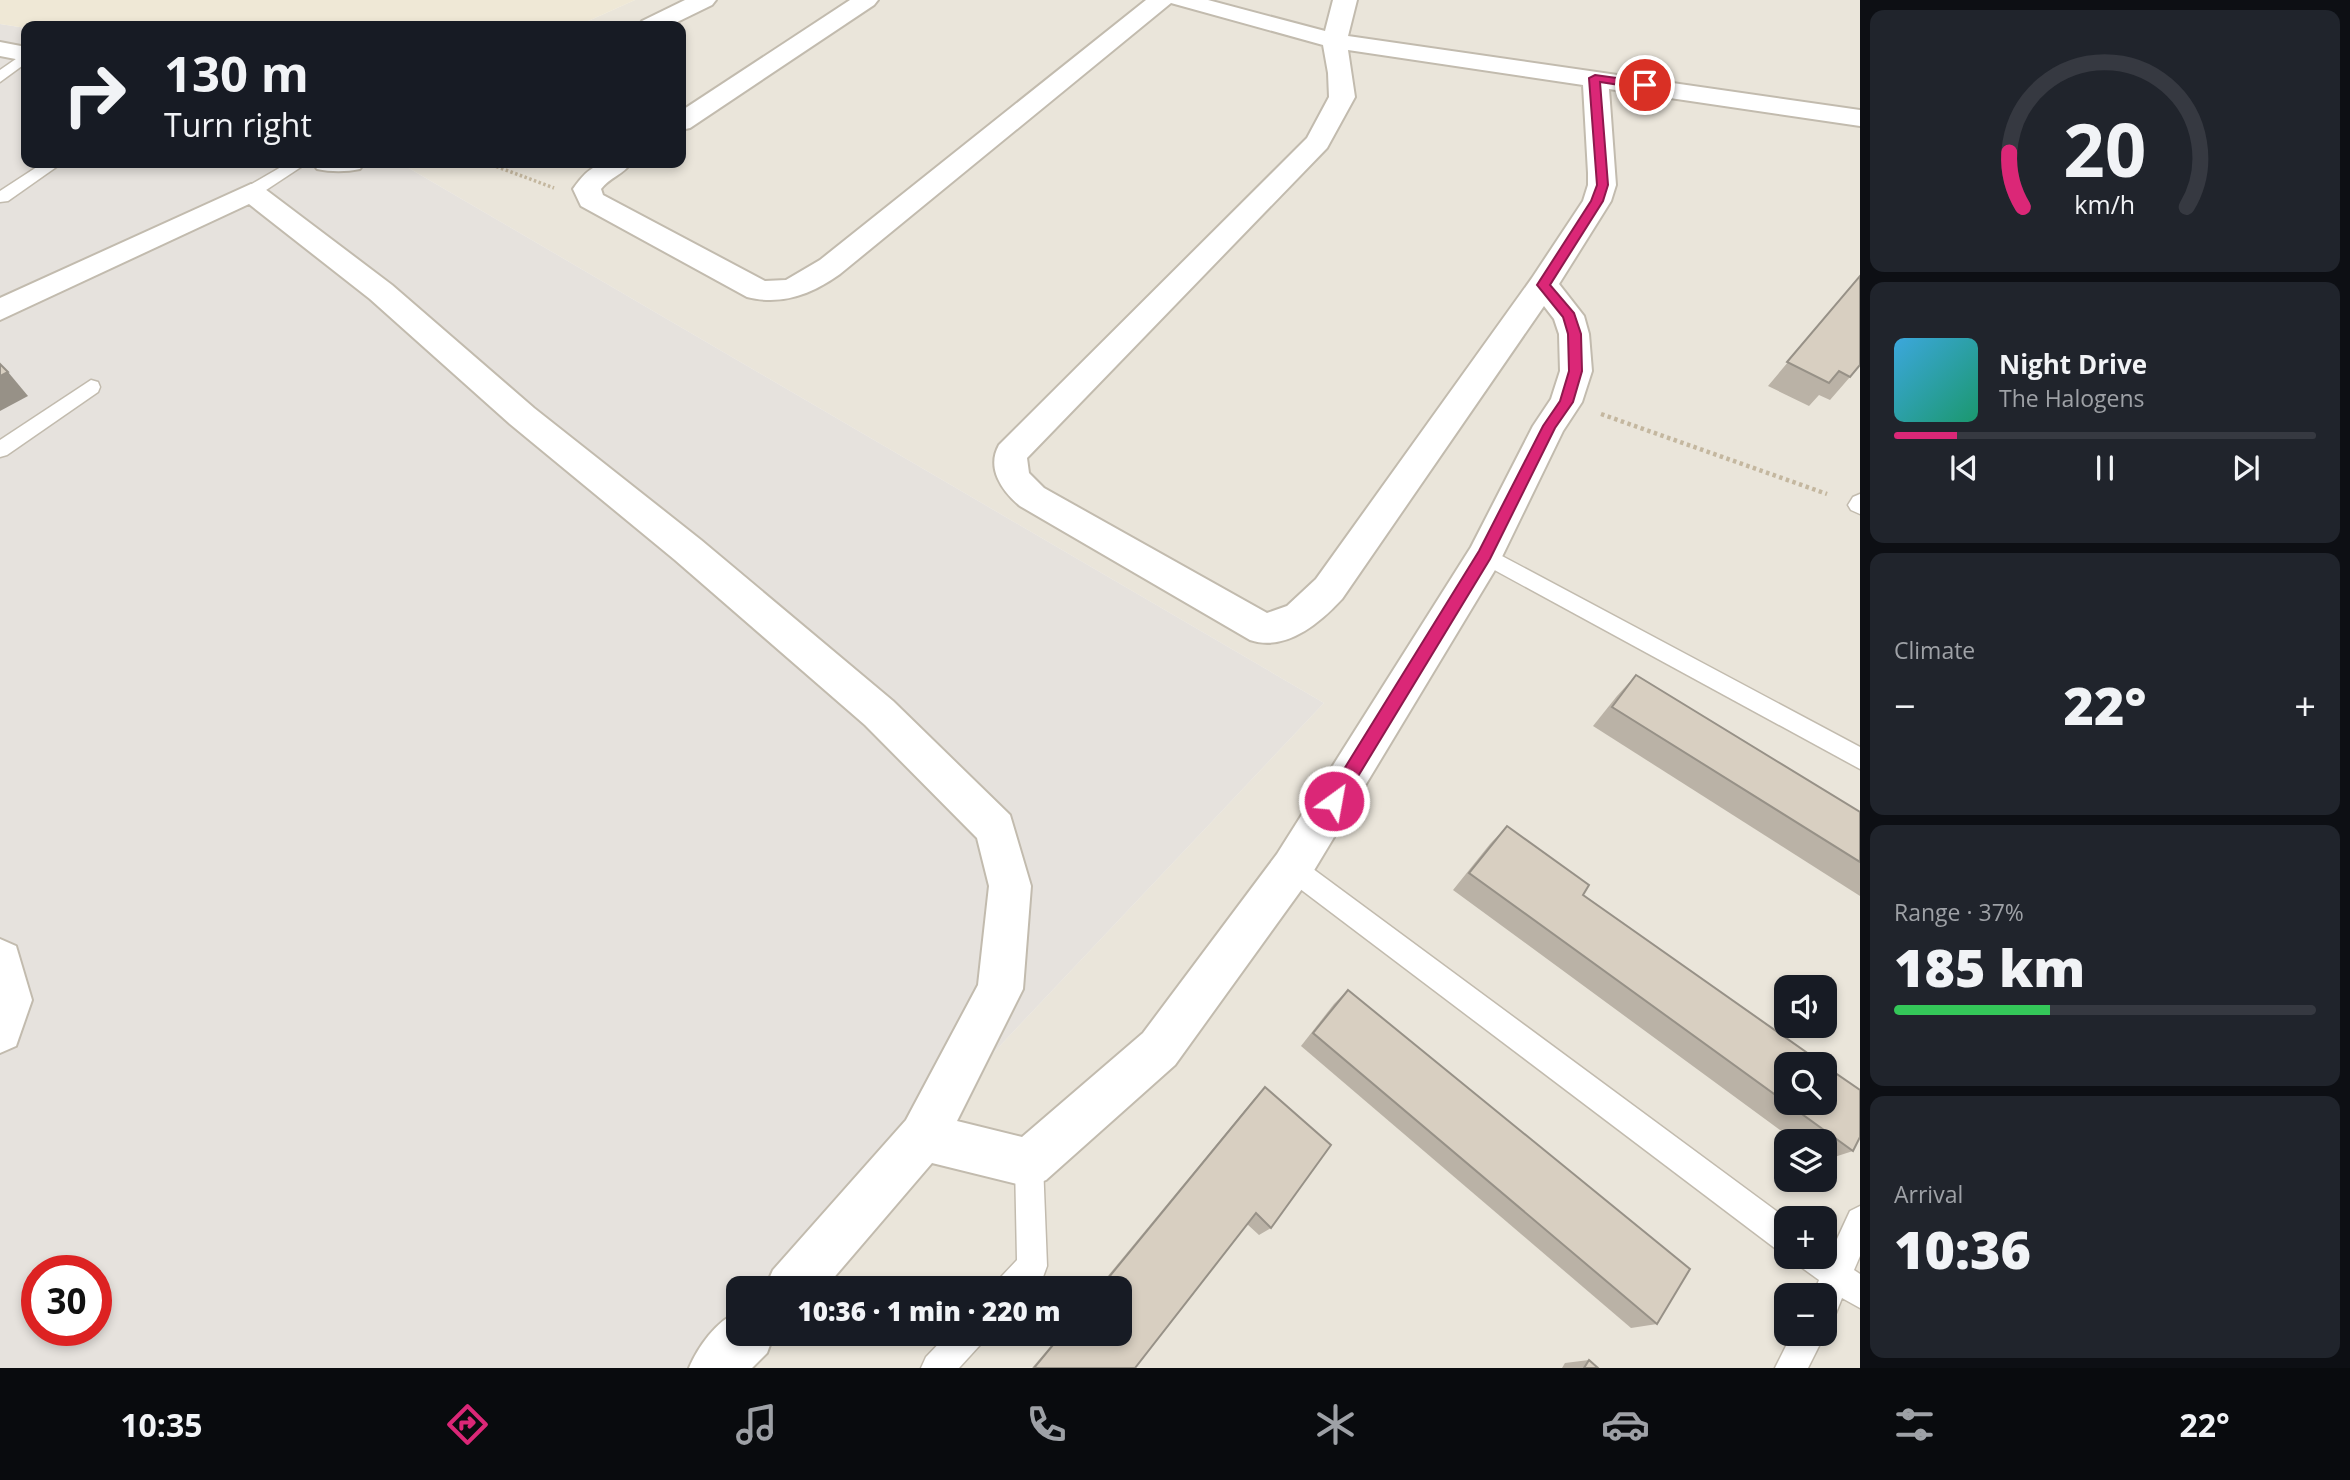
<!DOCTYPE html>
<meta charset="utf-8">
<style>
:root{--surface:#171b24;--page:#20242c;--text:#f1f3f6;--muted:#9ea1a6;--line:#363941;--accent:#db2777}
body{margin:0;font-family:"Open Sans",sans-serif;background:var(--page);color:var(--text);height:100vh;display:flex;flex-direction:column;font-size:26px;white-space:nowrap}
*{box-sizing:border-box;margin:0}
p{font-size:23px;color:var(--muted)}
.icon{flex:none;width:38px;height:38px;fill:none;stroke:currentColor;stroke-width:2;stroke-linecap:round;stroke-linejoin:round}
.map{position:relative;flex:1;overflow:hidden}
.sheet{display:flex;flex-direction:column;gap:10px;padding:10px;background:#0d0f14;width:490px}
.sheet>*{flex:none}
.hud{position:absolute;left:21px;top:21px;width:665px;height:147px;border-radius:14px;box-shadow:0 4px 10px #0003;background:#171b24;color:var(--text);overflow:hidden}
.tools{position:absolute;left:1774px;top:975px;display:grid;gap:14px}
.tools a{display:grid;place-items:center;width:63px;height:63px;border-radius:14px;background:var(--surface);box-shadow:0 4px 10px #0003;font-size:35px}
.speed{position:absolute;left:21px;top:1255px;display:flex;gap:14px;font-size:35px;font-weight:700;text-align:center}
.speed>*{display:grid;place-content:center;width:91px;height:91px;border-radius:50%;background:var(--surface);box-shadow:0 4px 10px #0003;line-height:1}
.speed .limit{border:10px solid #d22;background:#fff;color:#111}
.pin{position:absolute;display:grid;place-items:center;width:60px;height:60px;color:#fff;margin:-30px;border:4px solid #fff;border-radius:50%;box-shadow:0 2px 7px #0007}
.me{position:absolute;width:77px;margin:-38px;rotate:32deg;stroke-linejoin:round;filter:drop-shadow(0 0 5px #0008)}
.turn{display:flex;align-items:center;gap:24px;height:147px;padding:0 28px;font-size:32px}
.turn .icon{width:91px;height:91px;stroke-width:2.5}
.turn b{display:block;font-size:49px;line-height:60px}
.big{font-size:52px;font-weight:800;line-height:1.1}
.sheet .tile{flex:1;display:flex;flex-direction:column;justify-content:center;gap:10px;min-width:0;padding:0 24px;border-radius:14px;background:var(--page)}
.sheet .dial{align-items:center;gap:0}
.dial svg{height:182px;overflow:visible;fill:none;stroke:var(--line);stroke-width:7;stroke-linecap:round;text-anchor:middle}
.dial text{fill:var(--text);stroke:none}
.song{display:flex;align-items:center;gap:21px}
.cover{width:84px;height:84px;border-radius:10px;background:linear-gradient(135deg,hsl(200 70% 55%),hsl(160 70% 35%))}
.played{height:7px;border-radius:4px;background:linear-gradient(90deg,var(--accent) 15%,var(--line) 15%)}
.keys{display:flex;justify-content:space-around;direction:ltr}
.heat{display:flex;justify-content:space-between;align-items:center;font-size:38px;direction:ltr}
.charge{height:10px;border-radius:5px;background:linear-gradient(90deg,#34c759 37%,var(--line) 0)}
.trip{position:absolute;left:726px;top:1276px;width:406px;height:70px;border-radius:14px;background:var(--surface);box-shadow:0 4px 10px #0003;font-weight:800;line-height:70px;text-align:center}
.tabs{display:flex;height:112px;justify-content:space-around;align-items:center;background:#090b0e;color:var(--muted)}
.tabs .icon{width:49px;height:49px}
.tabs .active{color:var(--accent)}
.tabs b{font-size:32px;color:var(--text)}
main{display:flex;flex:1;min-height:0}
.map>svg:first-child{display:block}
</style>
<main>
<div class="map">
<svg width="1860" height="1368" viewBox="0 0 1860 1368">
<rect width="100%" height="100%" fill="#f6f3ec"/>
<path fill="#eae5da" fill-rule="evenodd" d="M 635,0 L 1860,0 L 1860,1368 L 696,1368 L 738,1323 L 738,1334 L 1120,1334 L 1120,1288 L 771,1288 L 1324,703 L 400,163 L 681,163 L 681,26 L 577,26 ZM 1787,987 L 1825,987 L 1825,1026 L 1787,1026 ZM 1787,1064 L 1825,1064 L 1825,1102 L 1787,1102 ZM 1787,1141 L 1825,1141 L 1825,1180 L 1787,1180 ZM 1787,1218 L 1825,1218 L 1825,1256 L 1787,1256 ZM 1787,1295 L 1825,1295 L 1825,1334 L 1787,1334 Z"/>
<path fill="#e6e2dd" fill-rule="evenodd" d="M 0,24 L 26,28 L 26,163 L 400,163 L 1324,703 L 771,1288 L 738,1288 L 738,1323 L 696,1368 L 0,1368 ZM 37,1270 L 96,1270 L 96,1330 L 37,1330 Z"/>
<path fill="#efe8d6" d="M 0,0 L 635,0 L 577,26 L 26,26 L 26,28 L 0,24 Z"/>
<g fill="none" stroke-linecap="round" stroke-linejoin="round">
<defs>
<g id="service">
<path d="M 26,52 L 26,63 L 0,82 L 0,70 Z"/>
<path d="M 43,163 L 62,163 L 8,201 L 0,202 L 0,191 Z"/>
<path d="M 288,163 L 307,163 L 257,196 L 245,196 L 243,192 L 245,188 Z"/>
<path d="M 91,380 L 98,382 L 100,387 L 98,392 L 7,455 L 0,457 L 0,440 Z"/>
<path d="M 1860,494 L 1860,514 L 1851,510 L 1848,505 L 1853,497 Z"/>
<path d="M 1485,547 L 1860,747 L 1860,769 L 1478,561 L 1474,555 L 1478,549 Z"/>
<path d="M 1292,856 L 1301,860 L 1787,1219 L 1787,1253 L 1776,1249 L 1283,876 L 1279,868 L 1283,860 Z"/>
<path d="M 1029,1149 L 1039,1153 L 1043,1163 L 1047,1266 L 1043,1277 L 1032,1288 L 997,1288 L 1001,1277 L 1017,1260 L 1015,1163 L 1019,1153 Z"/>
<path d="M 1860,1206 L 1860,1256 L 1854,1270 L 1860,1274 L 1860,1308 L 1842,1298 L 1836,1313 L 1825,1317 L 1825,1295 L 1813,1295 L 1819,1280 L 1801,1267 L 1797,1256 L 1825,1256 L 1825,1247 L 1831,1252 L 1850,1211 Z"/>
<path d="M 948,1334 L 985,1334 L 980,1345 L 959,1368 L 921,1368 L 926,1357 Z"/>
<path d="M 1792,1334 L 1825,1334 L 1808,1368 L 1775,1368 Z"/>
</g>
<g id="minor">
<path d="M 685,0 L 716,0 L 712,5 L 669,26 L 639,26 L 642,21 Z"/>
<path d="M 850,0 L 878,0 L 874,5 L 690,128 L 681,130 L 681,111 Z"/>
<path d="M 1146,0 L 1208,0 L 1325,31 L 1333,0 L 1357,0 L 1348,36 L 1860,110 L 1860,126 L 1609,89 L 1616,185 L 1611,201 L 1559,284 L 1584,316 L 1589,334 L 1592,371 L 1582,402 L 1563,431 L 1498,565 L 1307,882 L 1175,1065 L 1046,1180 L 1029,1187 L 932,1163 L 825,1288 L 765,1288 L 773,1270 L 906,1120 L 978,985 L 989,886 L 977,838 L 865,725 L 675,560 L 510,424 L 370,299 L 249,204 L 0,320 L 0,298 L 251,184 L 261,186 L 392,285 L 534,408 L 701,540 L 893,701 L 1010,815 L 1031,886 L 1023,989 L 957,1121 L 1022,1137 L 1143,1033 L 1277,854 L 1471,547 L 1533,426 L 1551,399 L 1560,371 L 1559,334 L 1554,319 L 1544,306 L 1342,599 C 1319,624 1285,652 1250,640 L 1020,506 C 1002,491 986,468 999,445 L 1307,138 L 1329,97 L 1328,73 L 1323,45 L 1171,3 L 840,274 C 812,294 782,306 747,297 L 581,206 L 573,189 C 592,162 600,163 631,163 C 624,174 609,178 601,189 L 603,195 L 765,281 L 786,280 L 820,260 ZM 1348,50 L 1583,85 L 1588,173 L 1588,185 L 1583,201 L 1532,278 L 1316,579 L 1287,606 L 1267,613 L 1044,488 L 1029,473 L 1027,458 L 1327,148 L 1355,97 Z"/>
<path d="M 0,42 L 26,47 L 26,61 L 0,56 Z"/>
<path d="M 313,163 L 364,163 L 360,169 C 346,172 331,172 317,169 Z"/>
<path d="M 0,939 L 16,946 L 32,1000 L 16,1046 L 0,1053 Z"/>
<path d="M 738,1312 L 738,1334 L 774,1334 L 767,1353 L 752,1368 L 689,1368 C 698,1347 716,1321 738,1312 Z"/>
</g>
</defs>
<use href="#service" stroke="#c2bbae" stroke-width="3"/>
<use href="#minor" stroke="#c2bbae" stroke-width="4"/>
<path stroke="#c4b79f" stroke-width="3.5" stroke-dasharray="2.5 2.5" stroke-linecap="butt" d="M 487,163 L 554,188"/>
<path stroke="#c4b79f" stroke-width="4.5" stroke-dasharray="3.5 3.5" stroke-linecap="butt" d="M 1601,414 L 1827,494"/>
<use href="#service" fill="#fff" fill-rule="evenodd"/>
<use href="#minor" fill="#fff" fill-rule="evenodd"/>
</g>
<g fill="#bab2a6">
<path d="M 1860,276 L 1850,377 L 1830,400 L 1819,395 L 1809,406 L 1768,386 Z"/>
<path d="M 1636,675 L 1860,812 L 1860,896 L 1593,726 L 1617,696 Z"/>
<path d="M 1507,826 L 1583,895 L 1853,1151 L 1825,1160 L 1825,1141 L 1795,1141 L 1453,890 L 1490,844 Z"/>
<path d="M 1348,990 L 1657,1324 L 1631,1328 L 1301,1046 L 1334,1004 Z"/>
<path d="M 1265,1087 L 1271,1228 L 1259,1235 L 1247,1224 L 1135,1368 L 1032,1368 L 1061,1334 L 1120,1334 L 1120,1288 L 1098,1288 L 1254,1099 Z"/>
<path d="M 1589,1360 L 1598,1368 L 1562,1368 L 1565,1363 Z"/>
</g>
<path fill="#979187" d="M 8,372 L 28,396 L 0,411 L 0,376 Z"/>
<g fill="#d8cfc1" stroke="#979187" stroke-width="2">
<path d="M 1860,276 L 1860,365 L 1850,377 L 1839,371 L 1829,383 L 1787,362 Z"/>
<path d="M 0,364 L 8,372 L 0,376 Z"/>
<path d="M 1636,675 L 1860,812 L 1860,862 L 1612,707 Z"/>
<path d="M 1507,826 L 1589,885 L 1583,895 L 1823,1064 L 1787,1064 L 1787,1102 L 1825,1102 L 1825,1066 L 1860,1090 L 1860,1137 L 1853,1151 L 1469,873 Z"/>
<path d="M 1348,990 L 1690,1269 L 1657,1324 L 1313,1033 Z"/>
<path d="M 1265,1087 L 1331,1145 L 1271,1228 L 1256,1213 L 1135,1368 L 1034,1368 L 1062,1334 L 1120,1334 L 1120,1288 L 1100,1288 Z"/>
<path d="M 1589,1360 L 1598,1368 L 1584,1368 Z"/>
</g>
<path fill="#db2777" stroke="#8e194d" stroke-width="2" d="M 1595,75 L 1645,82 L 1650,85 L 1645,89 L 1600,82 L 1608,185 L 1603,201 L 1550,285 L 1574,313 L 1581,334 L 1582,371 L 1573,402 L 1555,428 L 1490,559 L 1340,806 L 1334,808 L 1328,806 L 1325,801 L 1328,795 L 1479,551 L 1543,426 L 1560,401 L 1569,371 L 1568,334 L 1563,317 L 1537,285 L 1591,201 L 1597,185 L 1589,78 Z"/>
</svg>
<div class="tools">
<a><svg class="icon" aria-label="sound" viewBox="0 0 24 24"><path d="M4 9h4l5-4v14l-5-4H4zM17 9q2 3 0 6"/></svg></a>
<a><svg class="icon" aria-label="search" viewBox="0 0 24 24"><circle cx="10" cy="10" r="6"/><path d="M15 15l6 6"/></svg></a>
<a><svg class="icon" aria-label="layers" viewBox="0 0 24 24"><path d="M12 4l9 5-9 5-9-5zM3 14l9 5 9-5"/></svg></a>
<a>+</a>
<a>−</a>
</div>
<div class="speed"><div class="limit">30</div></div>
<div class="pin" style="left:1645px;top:85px;background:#d93025"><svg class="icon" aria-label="arrive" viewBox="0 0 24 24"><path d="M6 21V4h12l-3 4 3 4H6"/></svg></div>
<svg class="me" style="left:1334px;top:801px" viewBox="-20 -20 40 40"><circle r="17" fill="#db2777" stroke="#fff" stroke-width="3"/><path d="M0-11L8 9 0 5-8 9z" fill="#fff"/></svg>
<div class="trip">10:36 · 1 min · 220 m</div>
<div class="hud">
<div class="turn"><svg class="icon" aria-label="right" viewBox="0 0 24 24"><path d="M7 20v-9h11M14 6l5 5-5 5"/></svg><div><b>130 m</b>Turn right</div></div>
</div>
</div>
<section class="sheet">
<div class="tile dial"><svg viewBox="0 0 100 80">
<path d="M14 69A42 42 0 1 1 86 69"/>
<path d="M14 69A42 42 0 0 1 8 45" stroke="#db2777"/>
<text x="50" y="56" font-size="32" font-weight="700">20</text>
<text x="50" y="72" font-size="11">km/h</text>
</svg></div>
<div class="tile">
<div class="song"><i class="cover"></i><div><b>Night Drive</b><p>The Halogens</p></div></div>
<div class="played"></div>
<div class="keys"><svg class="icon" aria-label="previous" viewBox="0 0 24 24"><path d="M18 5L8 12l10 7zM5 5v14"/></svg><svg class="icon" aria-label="pause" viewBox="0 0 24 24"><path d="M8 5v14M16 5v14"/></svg><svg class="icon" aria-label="next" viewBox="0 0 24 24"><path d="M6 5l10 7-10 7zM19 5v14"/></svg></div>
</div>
<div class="tile"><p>Climate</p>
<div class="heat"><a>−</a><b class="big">22°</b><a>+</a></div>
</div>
<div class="tile"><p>Range · 37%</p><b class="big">185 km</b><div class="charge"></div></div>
<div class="tile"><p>Arrival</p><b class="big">10:36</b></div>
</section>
</main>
<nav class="tabs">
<b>10:35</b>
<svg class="icon active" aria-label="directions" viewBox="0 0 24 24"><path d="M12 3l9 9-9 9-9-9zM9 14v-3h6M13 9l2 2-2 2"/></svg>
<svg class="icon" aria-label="music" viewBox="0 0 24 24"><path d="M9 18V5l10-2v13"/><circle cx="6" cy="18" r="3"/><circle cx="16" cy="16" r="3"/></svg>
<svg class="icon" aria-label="phone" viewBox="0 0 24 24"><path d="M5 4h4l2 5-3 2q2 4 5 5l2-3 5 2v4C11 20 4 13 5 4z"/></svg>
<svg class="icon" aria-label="climate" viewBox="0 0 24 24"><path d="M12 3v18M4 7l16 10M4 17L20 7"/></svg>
<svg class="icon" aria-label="car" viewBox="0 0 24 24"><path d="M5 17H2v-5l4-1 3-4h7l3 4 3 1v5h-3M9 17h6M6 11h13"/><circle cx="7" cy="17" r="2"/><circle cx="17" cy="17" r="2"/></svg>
<svg class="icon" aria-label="filters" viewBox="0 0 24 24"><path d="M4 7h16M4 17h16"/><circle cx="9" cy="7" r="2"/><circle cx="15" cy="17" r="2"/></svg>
<b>22°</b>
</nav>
